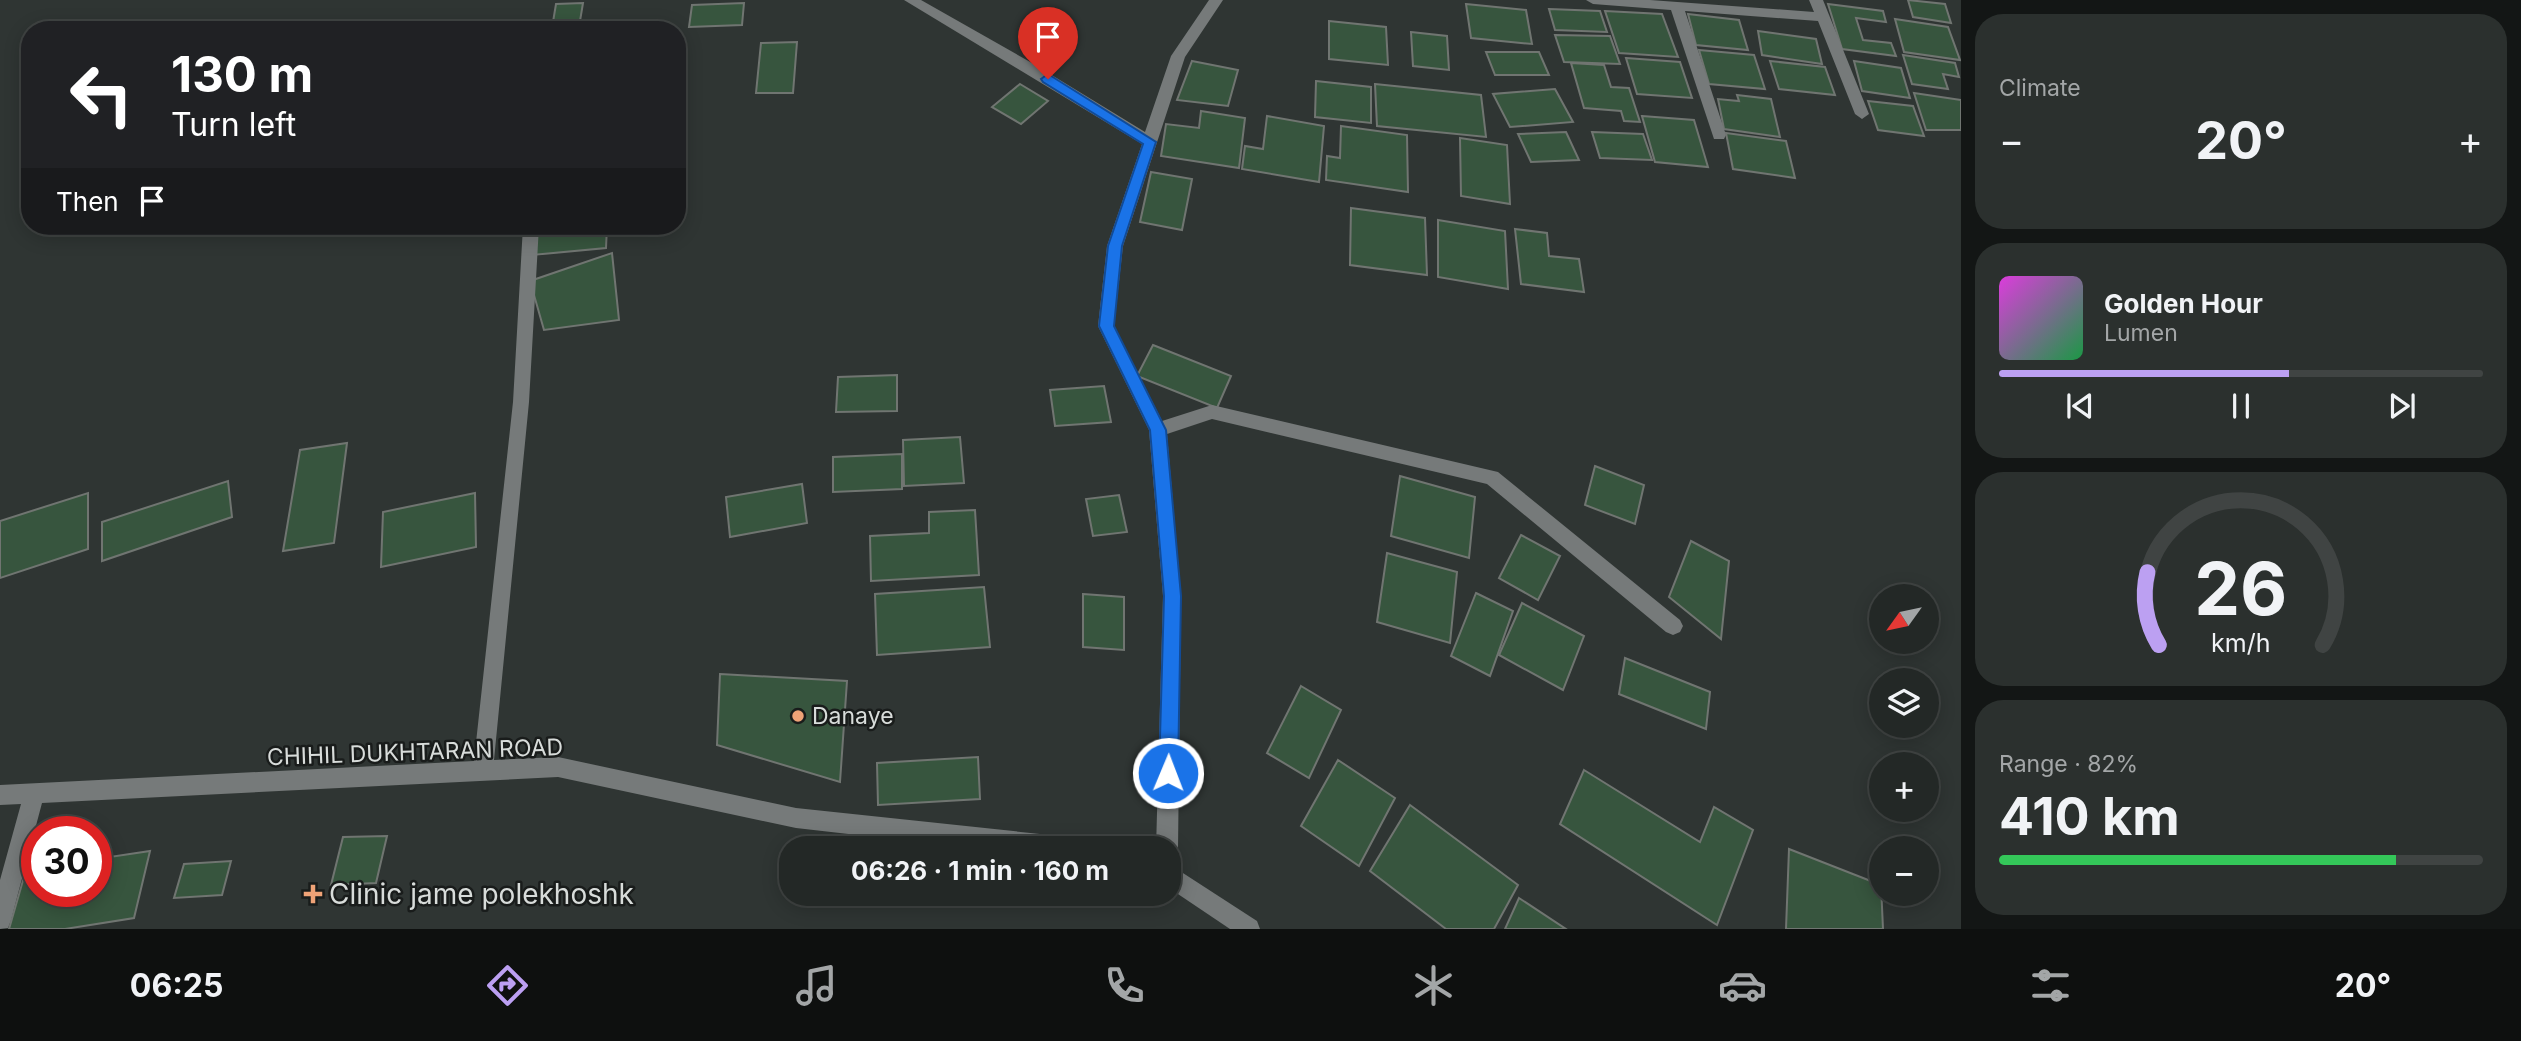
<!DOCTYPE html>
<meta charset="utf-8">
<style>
:root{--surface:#232826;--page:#2b302e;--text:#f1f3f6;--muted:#a3a6a7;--line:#404443;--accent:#bca0f2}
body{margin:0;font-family:Inter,sans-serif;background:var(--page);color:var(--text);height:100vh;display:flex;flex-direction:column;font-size:26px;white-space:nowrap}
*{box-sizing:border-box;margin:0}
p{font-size:23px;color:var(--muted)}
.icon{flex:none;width:38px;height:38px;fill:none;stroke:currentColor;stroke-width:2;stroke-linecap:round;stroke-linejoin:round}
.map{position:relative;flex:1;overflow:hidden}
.side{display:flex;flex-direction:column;gap:14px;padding:14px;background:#131615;width:560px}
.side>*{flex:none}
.top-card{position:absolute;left:21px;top:21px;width:665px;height:214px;border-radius:28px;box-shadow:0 4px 18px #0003,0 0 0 2px var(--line);background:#202124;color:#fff;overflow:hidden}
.needle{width:46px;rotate:237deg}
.controls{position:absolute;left:1869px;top:584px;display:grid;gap:14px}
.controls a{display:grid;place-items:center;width:70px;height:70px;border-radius:50%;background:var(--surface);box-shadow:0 4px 18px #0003,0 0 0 2px var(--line);font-size:35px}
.speed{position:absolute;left:21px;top:816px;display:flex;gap:14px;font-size:35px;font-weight:700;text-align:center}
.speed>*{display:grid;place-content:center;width:91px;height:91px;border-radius:50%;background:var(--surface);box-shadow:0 4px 18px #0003,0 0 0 2px var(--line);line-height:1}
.speed .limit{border:10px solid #d22;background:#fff;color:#111}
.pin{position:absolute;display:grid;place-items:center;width:60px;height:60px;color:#fff;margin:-72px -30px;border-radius:50% 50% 50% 0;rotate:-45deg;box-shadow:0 0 7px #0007}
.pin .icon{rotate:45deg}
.me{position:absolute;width:77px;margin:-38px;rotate:1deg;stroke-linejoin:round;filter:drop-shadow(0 0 5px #0008)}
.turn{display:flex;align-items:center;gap:24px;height:147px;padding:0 35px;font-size:32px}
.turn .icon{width:91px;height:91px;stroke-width:2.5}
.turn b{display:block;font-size:49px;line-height:60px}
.then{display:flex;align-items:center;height:66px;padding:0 35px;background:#0003;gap:14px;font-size:26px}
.big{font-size:52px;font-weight:700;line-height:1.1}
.side .widget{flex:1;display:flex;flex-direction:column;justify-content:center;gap:10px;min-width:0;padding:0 24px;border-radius:28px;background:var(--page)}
.side .dial{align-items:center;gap:0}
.dial svg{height:182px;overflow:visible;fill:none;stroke:var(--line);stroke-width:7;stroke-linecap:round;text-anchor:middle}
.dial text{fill:var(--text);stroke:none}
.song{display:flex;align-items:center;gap:21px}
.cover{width:84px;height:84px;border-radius:10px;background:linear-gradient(135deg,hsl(300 70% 55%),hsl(140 70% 35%))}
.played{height:7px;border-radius:4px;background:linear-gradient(90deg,var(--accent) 60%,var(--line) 60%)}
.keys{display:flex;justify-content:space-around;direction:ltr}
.heat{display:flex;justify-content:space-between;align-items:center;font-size:38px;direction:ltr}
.charge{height:10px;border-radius:5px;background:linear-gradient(90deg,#34c759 82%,var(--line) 0)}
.trip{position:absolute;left:779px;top:836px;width:402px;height:70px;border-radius:28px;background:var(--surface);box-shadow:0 4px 18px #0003,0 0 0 2px var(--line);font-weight:700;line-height:70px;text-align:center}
.dock{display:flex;height:112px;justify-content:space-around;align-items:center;background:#0e100f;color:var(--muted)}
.dock .icon{width:49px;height:49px}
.dock .active{color:var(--accent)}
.dock b{font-size:32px;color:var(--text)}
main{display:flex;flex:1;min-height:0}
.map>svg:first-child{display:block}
</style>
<main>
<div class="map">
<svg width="1961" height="929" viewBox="0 0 1961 929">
<rect width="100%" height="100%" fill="#2f3533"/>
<g fill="#37553e" stroke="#707571" stroke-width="2">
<path d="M 1908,0 L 1945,4 L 1951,23 L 1913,17 Z"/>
<path d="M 583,3 L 580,21 L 553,22 L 556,4 Z"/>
<path d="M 744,3 L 742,25 L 689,27 L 692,5 Z"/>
<path d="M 1466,4 L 1526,10 L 1532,44 L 1471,38 Z"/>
<path d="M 1828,4 L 1883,11 L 1886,22 L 1856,18 L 1863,40 L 1891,43 L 1896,56 L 1842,49 Z"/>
<path d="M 1549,9 L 1600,11 L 1607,32 L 1555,30 Z"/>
<path d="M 1605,11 L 1662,14 L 1678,57 L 1619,53 Z"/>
<path d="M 1688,14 L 1739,20 L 1748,50 L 1696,45 Z"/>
<path d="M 1895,19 L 1948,27 L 1960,60 L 1904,52 Z"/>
<path d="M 1329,21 L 1386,27 L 1388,65 L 1329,59 Z"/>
<path d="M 1758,31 L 1816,39 L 1822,64 L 1762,55 Z"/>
<path d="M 1411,32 L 1447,36 L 1449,70 L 1413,66 Z"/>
<path d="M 1555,35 L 1610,36 L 1620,64 L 1564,62 Z"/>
<path d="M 797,42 L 793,93 L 756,93 L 761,43 Z"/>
<path d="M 1699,50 L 1754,55 L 1765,89 L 1709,84 Z"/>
<path d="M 1486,52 L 1539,52 L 1549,75 L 1495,75 Z"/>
<path d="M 1903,55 L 1955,63 L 1959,77 L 1943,74 L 1948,89 L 1912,84 Z"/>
<path d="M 1626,58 L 1680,62 L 1692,98 L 1637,94 Z"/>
<path d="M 1192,61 L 1238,70 L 1228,106 L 1177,100 Z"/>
<path d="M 1770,61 L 1825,67 L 1835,95 L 1779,89 Z"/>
<path d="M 1854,61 L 1901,68 L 1910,98 L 1862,91 Z"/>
<path d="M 1571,63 L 1604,65 L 1611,87 L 1629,88 L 1640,122 L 1624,121 L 1621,111 L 1584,108 Z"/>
<path d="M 1316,81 L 1371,87 L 1371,123 L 1315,117 Z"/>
<path d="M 1020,84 L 1048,101 L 1021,124 L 992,107 Z"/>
<path d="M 1375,84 L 1481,95 L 1486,137 L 1377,126 Z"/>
<path d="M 1555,89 L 1573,122 L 1510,127 L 1493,94 Z"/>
<path d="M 1914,93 L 1961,100 L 1961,130 L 1926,130 Z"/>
<path d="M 1737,95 L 1771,99 L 1780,137 L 1724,129 L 1718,99 L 1739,101 Z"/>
<path d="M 1868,101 L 1913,106 L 1924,136 L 1878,130 Z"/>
<path d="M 1201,111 L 1245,118 L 1239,168 L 1161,156 L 1166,124 L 1199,128 Z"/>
<path d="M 1267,116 L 1324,126 L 1319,182 L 1242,169 L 1245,146 L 1263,149 Z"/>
<path d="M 1642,116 L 1694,120 L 1708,167 L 1655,162 Z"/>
<path d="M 1341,126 L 1407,135 L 1408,192 L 1326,180 L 1327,156 L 1340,158 Z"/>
<path d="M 1566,132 L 1579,160 L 1531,162 L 1518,134 Z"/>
<path d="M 1592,132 L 1643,134 L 1652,160 L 1600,158 Z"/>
<path d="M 1726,133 L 1786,141 L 1795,178 L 1733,169 Z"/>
<path d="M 1460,138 L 1507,145 L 1510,204 L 1461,196 Z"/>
<path d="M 1151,172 L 1192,179 L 1182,230 L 1140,222 Z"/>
<path d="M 1351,208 L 1425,218 L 1427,275 L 1350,265 Z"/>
<path d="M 1438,220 L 1505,231 L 1508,289 L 1438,277 Z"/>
<path d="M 535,226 L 607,226 L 606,248 L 532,255 Z"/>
<path d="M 1515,229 L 1547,233 L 1549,256 L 1579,259 L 1584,292 L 1521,284 Z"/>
<path d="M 612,253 L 619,320 L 544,330 L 530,281 Z"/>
<path d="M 1153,345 L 1231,376 L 1217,408 L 1137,376 Z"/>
<path d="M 897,375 L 897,411 L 836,412 L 838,377 Z"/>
<path d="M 1104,386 L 1111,422 L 1055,426 L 1050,390 Z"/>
<path d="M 960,437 L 964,483 L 904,486 L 903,440 Z"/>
<path d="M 347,443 L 334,543 L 283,551 L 300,450 Z"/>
<path d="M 902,454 L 902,489 L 833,492 L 833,457 Z"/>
<path d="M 1595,466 L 1644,485 L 1635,524 L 1585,505 Z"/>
<path d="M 1400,476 L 1475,497 L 1469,558 L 1391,536 Z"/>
<path d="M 228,481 L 232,517 L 102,561 L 102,522 Z"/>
<path d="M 802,484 L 807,523 L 730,537 L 726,497 Z"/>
<path d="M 88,493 L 88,549 L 0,578 L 0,521 Z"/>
<path d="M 475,493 L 476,547 L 381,567 L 383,512 Z"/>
<path d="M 1119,495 L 1127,532 L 1093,536 L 1086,499 Z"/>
<path d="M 975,510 L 979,575 L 871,581 L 870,536 L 929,533 L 929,512 Z"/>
<path d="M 1521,535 L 1560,556 L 1538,600 L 1499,578 Z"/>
<path d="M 1691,541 L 1729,561 L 1721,639 L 1669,597 Z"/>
<path d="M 1387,553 L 1457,572 L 1450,643 L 1377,622 Z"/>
<path d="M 984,587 L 990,647 L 877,655 L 875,594 Z"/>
<path d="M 1476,593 L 1513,611 L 1490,676 L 1451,656 Z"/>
<path d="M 1083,594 L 1124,597 L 1124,650 L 1083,647 Z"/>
<path d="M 1522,603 L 1584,636 L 1563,690 L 1499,655 Z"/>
<path d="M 1625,658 L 1710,692 L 1706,729 L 1619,694 Z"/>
<path d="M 720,674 L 847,681 L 840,782 L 717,745 Z"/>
<path d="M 1301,686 L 1341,710 L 1309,778 L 1267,753 Z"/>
<path d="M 978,757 L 980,799 L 878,805 L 877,763 Z"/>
<path d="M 1338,760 L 1395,798 L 1359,866 L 1301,826 Z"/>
<path d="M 1584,770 L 1700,842 L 1714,807 L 1753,830 L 1717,925 L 1560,824 Z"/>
<path d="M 1410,805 L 1518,885 L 1494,929 L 1446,929 L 1370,871 Z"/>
<path d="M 387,836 L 376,883 L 331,885 L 343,837 Z"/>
<path d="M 1789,849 L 1881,885 L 1883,929 L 1786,929 Z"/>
<path d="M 150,851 L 134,918 L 65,929 L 9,929 L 26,870 L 37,868 L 37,891 L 96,891 L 96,859 Z"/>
<path d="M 231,861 L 222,895 L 174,898 L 184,864 Z"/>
<path d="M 1519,898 L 1566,929 L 1505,929 Z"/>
</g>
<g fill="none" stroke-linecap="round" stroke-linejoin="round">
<g fill="#767a7a" fill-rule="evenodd">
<path d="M 904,0 L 921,0 L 1032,63 L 1145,132 L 1171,56 L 1209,0 L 1223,0 L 1185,57 L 1123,246 L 1114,326 L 1162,421 L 1212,405 L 1498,472 L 1680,620 L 1683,626 L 1680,632 L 1673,635 L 1666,632 L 1487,484 L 1212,419 L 1167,434 L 1181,596 L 1178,849 L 1174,856 L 1169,859 L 1169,849 L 1156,849 L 1163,596 L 1149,430 L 1098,326 L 1107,246 L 1142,144 Z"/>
<path d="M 1586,0 L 1650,0 L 1814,12 L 1809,0 L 1823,0 L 1869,114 L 1862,119 L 1855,114 L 1818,21 L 1685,11 L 1726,135 L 1724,139 L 1714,139 L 1671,10 L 1593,4 Z"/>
<path d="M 523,226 L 539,226 L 529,402 L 494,760 L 558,757 L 796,808 L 1078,838 L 1085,842 L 1088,849 L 980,849 L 796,828 L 558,777 L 42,803 L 11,920 L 8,928 L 0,929 L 0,880 L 21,804 L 0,805 L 0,785 L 474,761 L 513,402 Z"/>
<path d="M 1169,864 L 1257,921 L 1260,929 L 1230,929 L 1169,888 Z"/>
</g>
</g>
<path fill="#1a73e8" stroke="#114b97" stroke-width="2" d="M 1048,74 L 1156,142 L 1122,246 L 1114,326 L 1166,430 L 1181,596 L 1178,773 L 1175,779 L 1168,782 L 1162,779 L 1159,773 L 1164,596 L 1150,430 L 1099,326 L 1108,246 L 1143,144 L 1043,82 L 1041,79 Z"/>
<g fill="#efa377" stroke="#191c1b" stroke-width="2.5">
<circle cx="798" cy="716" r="7"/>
<path d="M309.5 883.5h7v7h7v7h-7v7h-7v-7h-7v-7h7z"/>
</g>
<g text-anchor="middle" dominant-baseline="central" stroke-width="5" stroke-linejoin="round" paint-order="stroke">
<g font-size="23" fill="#d8dcda" stroke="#191c1b" text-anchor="start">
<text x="812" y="716">Danaye</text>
</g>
<g font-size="23" fill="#d8dcda" stroke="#191c1b">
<text transform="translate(415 752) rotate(-2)">CHIHIL DUKHTARAN ROAD</text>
</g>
<g font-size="28" fill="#d8dcda" stroke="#191c1b" text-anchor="start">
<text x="329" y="894">Clinic jame polekhoshk</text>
</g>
</g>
</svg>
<div class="controls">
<a><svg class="needle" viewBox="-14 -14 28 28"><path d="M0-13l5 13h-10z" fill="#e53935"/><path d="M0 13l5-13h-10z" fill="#a3a6a7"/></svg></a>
<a><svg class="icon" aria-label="layers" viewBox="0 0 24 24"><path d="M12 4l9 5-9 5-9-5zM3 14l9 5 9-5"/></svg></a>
<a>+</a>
<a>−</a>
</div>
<div class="speed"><div class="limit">30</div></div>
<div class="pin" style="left:1048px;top:79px;background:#d93025"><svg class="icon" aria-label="arrive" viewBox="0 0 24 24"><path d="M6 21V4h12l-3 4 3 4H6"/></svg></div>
<svg class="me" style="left:1168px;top:773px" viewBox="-20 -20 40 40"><circle r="17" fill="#1a73e8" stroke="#fff" stroke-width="3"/><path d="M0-11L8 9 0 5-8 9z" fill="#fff"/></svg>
<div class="trip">06:26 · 1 min · 160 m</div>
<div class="top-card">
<div class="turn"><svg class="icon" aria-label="left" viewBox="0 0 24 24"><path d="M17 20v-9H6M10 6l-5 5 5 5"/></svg><div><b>130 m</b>Turn left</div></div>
<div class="then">Then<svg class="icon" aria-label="arrive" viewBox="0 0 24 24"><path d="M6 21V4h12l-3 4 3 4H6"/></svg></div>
</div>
</div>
<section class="side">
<div class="widget"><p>Climate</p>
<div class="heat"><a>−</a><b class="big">20°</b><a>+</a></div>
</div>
<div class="widget">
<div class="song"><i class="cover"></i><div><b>Golden Hour</b><p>Lumen</p></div></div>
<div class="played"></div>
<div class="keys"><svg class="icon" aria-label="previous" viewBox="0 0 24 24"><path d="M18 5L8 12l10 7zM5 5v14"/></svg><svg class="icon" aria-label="pause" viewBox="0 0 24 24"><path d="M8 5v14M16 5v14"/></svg><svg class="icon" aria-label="next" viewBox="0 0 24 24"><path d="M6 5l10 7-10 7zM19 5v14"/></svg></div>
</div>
<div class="widget dial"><svg viewBox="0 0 100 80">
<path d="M14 69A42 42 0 1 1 86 69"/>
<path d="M14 69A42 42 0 0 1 9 37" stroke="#bca0f2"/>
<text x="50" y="56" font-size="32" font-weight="700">26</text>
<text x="50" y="72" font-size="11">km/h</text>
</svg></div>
<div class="widget"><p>Range · 82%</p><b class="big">410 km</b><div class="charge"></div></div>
</section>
</main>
<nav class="dock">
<b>06:25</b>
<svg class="icon active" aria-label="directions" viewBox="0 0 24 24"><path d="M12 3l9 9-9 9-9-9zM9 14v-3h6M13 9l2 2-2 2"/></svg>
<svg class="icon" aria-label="music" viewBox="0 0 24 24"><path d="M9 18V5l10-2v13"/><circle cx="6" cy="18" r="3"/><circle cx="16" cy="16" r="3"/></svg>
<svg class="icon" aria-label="phone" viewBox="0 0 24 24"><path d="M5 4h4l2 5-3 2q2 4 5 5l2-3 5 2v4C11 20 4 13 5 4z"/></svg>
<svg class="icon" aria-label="climate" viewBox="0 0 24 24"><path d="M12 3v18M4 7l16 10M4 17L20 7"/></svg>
<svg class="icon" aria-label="car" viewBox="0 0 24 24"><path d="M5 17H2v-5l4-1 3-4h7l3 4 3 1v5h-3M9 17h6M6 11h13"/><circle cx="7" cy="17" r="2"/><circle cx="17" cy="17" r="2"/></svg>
<svg class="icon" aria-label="filters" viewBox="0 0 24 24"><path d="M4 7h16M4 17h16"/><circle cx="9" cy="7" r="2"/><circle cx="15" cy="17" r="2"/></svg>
<b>20°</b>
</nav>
